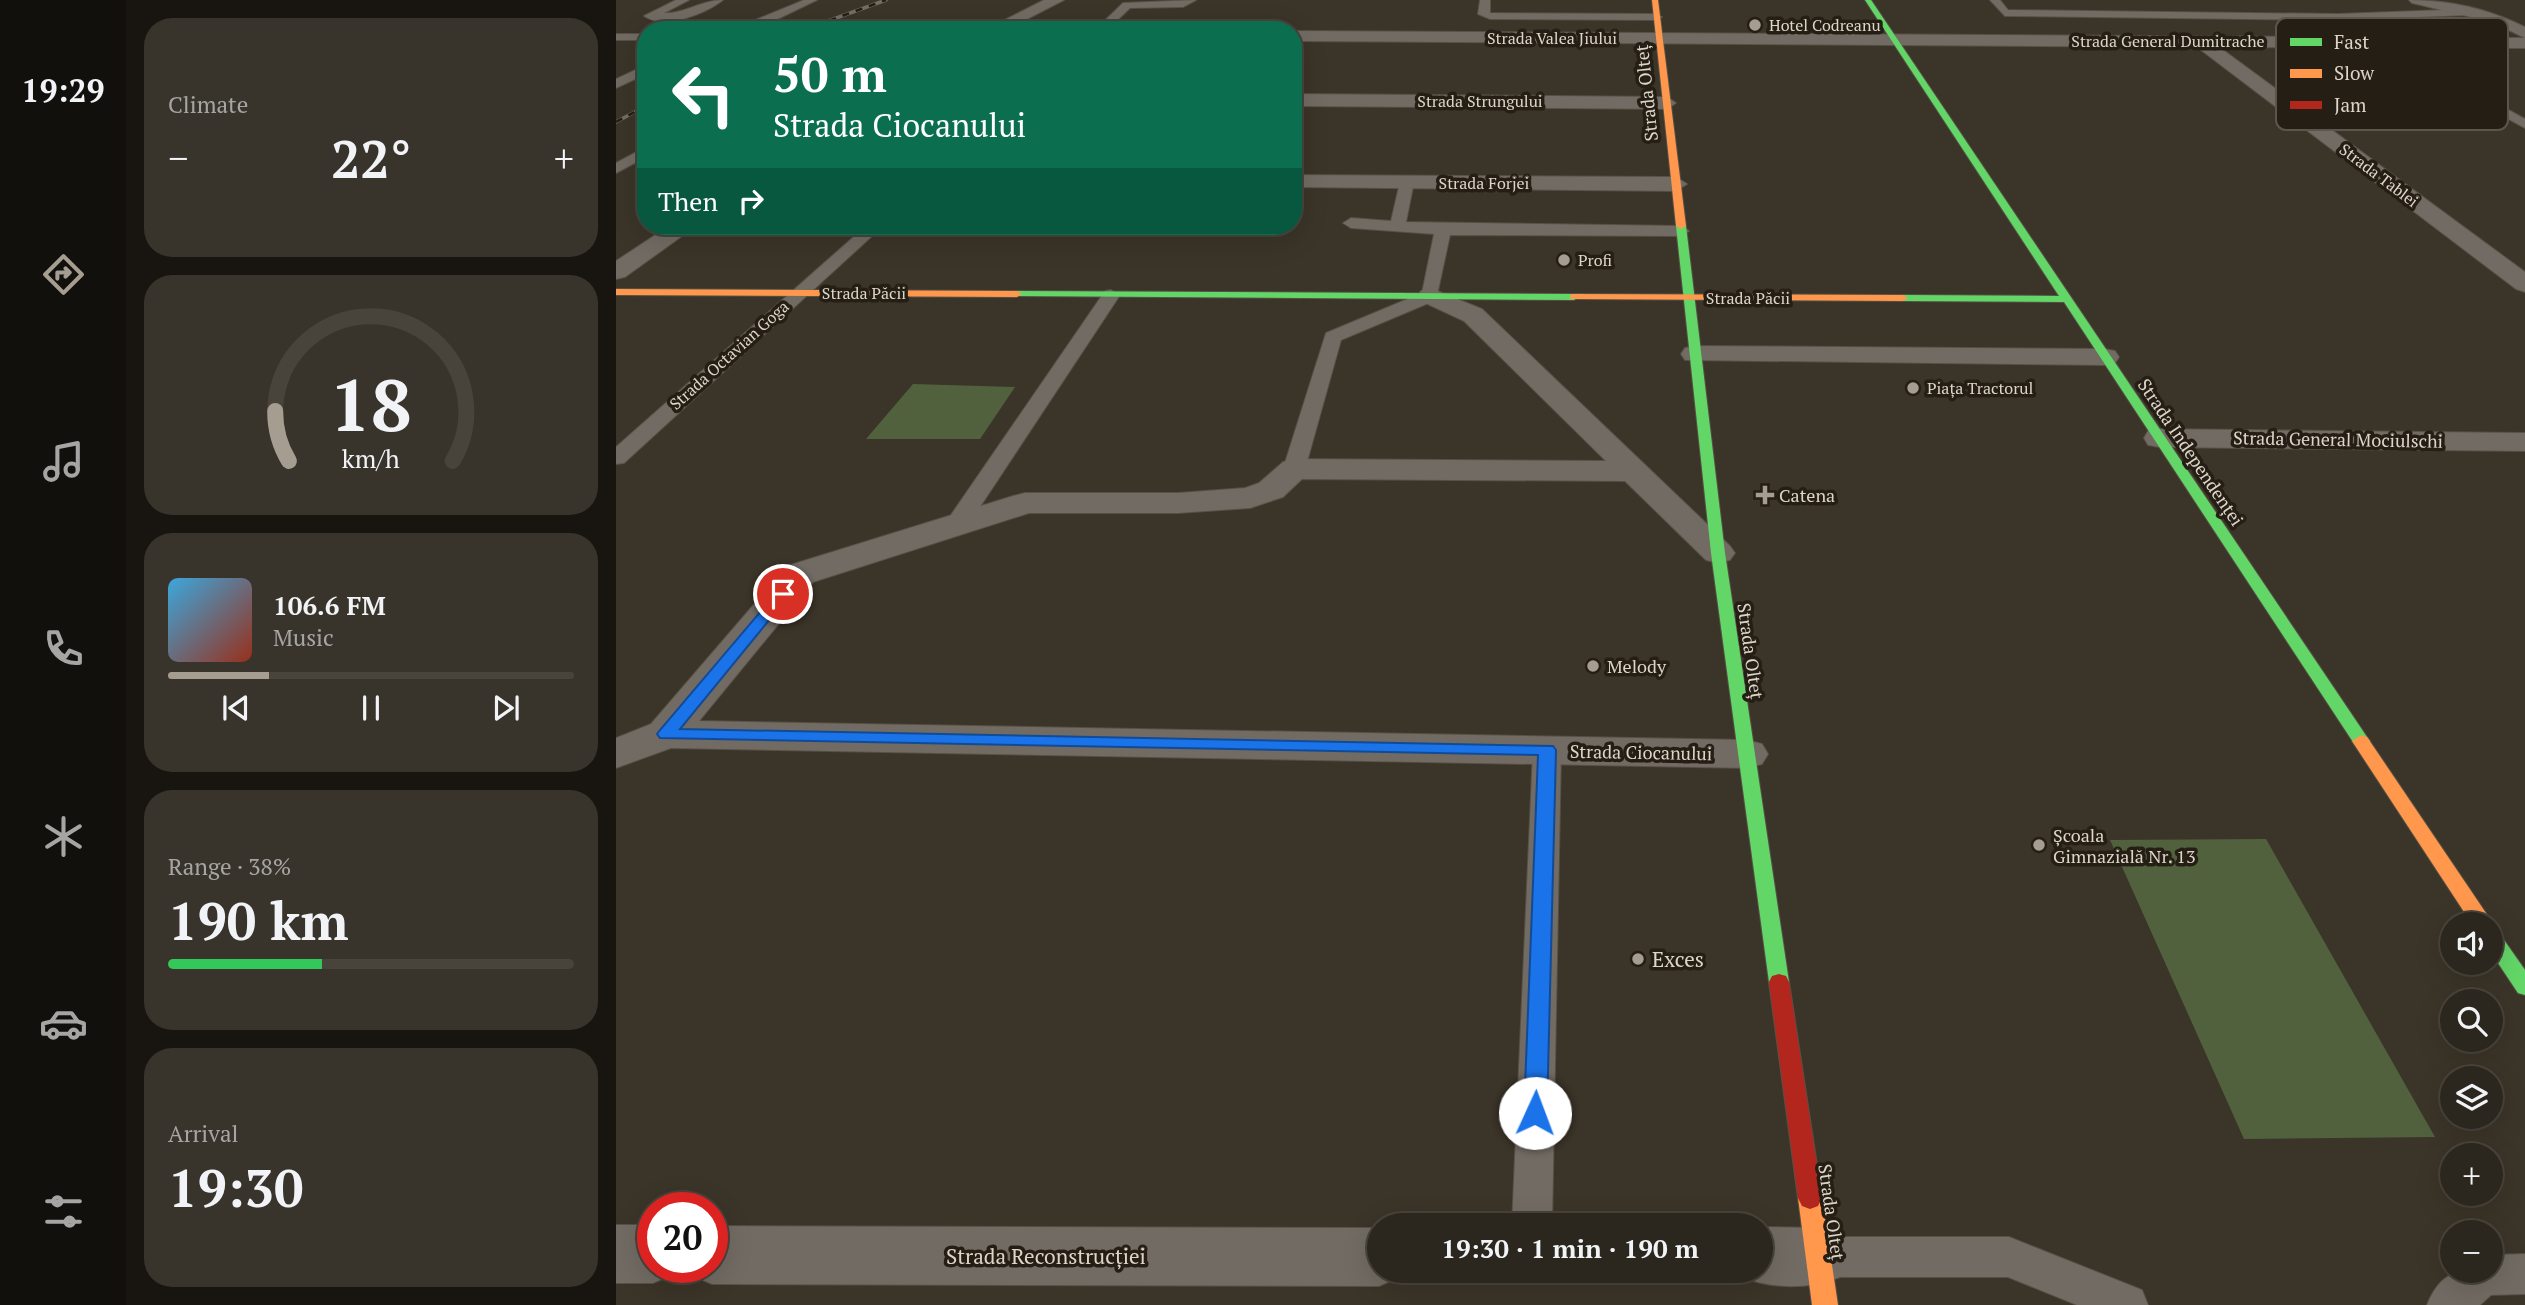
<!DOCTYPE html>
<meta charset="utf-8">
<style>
:root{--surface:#2c271e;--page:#38332b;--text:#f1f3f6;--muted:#a6a5a4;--line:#48443c;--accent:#a49d90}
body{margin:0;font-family:"PT Serif",serif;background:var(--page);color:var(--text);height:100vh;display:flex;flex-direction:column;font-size:26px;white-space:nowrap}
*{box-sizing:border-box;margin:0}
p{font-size:23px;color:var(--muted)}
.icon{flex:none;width:38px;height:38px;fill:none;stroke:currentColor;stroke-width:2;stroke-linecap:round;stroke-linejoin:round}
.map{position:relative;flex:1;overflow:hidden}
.sheet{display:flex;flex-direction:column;gap:18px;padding:18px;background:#181510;width:490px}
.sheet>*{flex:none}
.guide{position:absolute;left:21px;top:21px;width:665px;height:214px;border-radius:28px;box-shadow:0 7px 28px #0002,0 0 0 2px var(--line);background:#0b6e4f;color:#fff;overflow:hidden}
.controls{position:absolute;left:1824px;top:912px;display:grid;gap:14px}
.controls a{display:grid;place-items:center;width:63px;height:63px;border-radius:50%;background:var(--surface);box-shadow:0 7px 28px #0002,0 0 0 2px var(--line);font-size:35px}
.speed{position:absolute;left:21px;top:1192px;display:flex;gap:14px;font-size:35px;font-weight:700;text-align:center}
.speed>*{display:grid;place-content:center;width:91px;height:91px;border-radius:50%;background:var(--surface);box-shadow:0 7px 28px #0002,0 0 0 2px var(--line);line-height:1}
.speed .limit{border:10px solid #d22;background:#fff;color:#111}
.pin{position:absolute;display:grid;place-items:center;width:60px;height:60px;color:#fff;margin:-30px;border:4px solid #fff;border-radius:50%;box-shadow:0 2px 7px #0007}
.me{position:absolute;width:77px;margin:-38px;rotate:2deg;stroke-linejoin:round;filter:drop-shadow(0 0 5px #0008)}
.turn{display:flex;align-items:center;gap:24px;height:147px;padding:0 21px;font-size:32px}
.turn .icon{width:91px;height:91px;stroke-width:2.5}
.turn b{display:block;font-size:49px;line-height:60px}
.then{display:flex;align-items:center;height:66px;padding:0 21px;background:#0003;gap:14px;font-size:26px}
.big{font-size:52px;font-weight:800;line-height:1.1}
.sheet .tile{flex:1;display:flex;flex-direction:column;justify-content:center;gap:10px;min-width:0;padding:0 24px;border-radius:28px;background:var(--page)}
.sheet .dial{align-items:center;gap:0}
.dial svg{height:182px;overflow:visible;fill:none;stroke:var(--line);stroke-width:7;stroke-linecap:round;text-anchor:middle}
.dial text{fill:var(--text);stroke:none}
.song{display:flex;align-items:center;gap:21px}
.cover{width:84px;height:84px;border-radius:10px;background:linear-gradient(135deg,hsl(200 70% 55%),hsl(10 70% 35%))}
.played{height:7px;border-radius:4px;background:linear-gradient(90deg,var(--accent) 25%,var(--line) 25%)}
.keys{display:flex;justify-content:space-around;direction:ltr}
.heat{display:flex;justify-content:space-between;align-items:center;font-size:38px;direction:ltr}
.charge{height:10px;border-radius:5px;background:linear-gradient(90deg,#34c759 38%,var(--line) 0)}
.trip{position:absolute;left:751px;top:1213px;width:406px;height:70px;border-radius:35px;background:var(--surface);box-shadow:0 7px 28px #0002,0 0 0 2px var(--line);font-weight:800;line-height:70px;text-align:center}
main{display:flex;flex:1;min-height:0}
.dock{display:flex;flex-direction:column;width:126px;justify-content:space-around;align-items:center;background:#12100c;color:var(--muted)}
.dock .icon{width:49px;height:49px}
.dock .current{color:var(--accent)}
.dock b{font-size:32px;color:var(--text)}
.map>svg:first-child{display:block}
</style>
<main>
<nav class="dock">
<b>19:29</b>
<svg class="icon current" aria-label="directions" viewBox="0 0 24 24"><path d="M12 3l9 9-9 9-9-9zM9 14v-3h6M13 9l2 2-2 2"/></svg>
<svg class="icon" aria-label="music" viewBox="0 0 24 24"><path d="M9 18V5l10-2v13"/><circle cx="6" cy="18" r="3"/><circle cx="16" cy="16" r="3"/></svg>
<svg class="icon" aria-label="phone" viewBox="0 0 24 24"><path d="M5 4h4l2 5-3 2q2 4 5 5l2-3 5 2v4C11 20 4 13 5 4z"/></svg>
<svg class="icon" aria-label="climate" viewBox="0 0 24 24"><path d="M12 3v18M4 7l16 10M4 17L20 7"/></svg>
<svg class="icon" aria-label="car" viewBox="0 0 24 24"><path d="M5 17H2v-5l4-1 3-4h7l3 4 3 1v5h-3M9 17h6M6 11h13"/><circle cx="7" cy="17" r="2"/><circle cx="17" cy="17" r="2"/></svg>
<svg class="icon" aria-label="filters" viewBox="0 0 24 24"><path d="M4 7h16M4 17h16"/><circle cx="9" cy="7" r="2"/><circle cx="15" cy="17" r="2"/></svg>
</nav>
<section class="sheet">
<div class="tile"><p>Climate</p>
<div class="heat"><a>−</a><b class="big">22°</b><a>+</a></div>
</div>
<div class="tile dial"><svg viewBox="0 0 100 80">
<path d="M14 69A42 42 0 1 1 86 69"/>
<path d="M14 69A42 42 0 0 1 8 47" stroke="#a49d90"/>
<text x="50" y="56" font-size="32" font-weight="700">18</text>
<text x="50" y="72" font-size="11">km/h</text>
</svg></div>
<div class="tile">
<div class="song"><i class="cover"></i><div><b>106.6 FM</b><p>Music</p></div></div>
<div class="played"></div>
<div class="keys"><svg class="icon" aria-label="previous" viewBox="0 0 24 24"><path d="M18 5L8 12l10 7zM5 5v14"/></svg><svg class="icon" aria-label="pause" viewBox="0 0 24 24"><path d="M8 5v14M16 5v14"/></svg><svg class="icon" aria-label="next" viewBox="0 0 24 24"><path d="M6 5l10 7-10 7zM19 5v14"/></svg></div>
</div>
<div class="tile"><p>Range · 38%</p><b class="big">190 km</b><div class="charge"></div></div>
<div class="tile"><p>Arrival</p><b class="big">19:30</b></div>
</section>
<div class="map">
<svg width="1909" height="1305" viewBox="0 0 1909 1305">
<rect width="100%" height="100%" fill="#3b3428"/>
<g fill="#51613e">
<path d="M 297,384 L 399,387 L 364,439 L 250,439 Z"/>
<path d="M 1650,839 L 1819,1137 L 1628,1139 L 1494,840 Z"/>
</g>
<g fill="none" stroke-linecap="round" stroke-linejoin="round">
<defs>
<g id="lane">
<path d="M 60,0 L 73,0 L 48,13 C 69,14 85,0 107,0 C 89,14 49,30 28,16 Z"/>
<path d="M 188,0 L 201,0 L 145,27 L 115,30 Z"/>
<path d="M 580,0 L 567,7 L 514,8 L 491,30 L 479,30 L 507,3 Z"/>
<path d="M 864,0 L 874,0 L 874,13 L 1041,14 L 1046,17 L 1041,20 L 874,19 L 862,14 Z"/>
<path d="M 1374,0 L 1384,0 L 1392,10 L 1722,14 L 1855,9 L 1860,12 L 1855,15 L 1722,20 L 1389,16 Z"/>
<rect x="0" y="34" width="30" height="6"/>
<path d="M 30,65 L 30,74 L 0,88 L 0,79 Z"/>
<path d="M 1816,68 L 1909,119 L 1909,128 L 1812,75 L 1810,72 Z"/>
<path d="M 30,147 L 30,157 L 0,173 L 0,163 Z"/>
<path d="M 791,178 L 798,182 L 790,222 L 1065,226 L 1073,231 L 1065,236 L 834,235 L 820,300 L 725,340 L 689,469 L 678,476 L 670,474 L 667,469 L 710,333 L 806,293 L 818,234 L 735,228 L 727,223 L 735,218 L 775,221 L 784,182 Z"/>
<path d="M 250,226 L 267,226 L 8,463 L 0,464 L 0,447 Z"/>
<path d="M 495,290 L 504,295 L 350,528 L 346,533 L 330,533 L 326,528 L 489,291 Z"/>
<path d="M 931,740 L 941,743 L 945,750 L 936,1225 L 896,1225 L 917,750 L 921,743 Z"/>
<path d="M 1203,1237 L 1393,1237 L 1526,1290 L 1532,1305 L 1461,1305 L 1392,1277 L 1203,1277 L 1188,1271 L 1182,1257 L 1188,1243 Z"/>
<path d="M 1909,1254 L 1909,1294 L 1875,1295 L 1864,1305 L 1811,1305 C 1825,1271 1841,1270 1874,1270 L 1874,1255 Z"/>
</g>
<g id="street">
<path d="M 428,0 L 448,0 L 390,30 L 369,30 Z"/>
<path d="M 1793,0 C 1833,0 1873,9 1909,27 L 1909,38 L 1876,22 L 1796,3 Z"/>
<path d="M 677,31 L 1909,38 L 1909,48 L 1603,47 L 1909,272 L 1909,292 L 1900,289 L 1581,47 L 677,41 Z"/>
<path d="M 677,94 L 1051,97 L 1060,103 L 1051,109 L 677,106 Z"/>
<path d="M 677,175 L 1060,177 L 1071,184 L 1060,191 L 677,187 Z"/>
<path d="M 53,226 L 80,226 L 9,277 L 0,279 L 0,261 Z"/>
<path d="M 814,288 L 866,309 L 1114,546 L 1119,553 L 1114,560 L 1102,563 L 1090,560 L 1009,481 L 686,479 L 667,497 L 634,508 L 562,513 L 413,513 L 197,582 L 83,721 L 1131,740 L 1146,744 L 1152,754 L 1146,764 L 1131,768 L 55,748 L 0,768 L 0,738 L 35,724 L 171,566 L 397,496 L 409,493 L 562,493 L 629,488 L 643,483 L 667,462 L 678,459 L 990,461 L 848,321 L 805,301 L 801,296 L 805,291 Z"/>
<path d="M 1079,346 L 1489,349 L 1499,351 L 1503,357 L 1499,363 L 1489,365 L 1069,360 L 1065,354 L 1069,348 Z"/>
<path d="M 1543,429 L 1909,433 L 1909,451 L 1543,447 L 1532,445 L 1528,438 L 1532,431 Z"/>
<path d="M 0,1225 L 37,1225 L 37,1267 L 61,1267 L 58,1274 L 37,1283 L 0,1283 Z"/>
<path d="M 96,1226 L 763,1228 L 763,1270 L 787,1270 L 784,1277 L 763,1286 L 96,1284 L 75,1275 L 71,1267 L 96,1267 Z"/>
<path d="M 1144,1227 L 1203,1228 L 1224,1237 L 1233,1257 L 1224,1277 C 1192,1290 1155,1289 1123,1276 L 1120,1270 L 1144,1270 Z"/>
</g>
<g id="fast">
<path d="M 1249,0 L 1255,0 L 1751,737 L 1754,741 L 1751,745 L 1739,745 L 1448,302 L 1287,301 L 1282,298 L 1287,295 L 1443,296 Z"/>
<path d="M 1065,223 L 1070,226 L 1109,553 L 1173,982 L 1170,988 L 1163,990 L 1156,988 L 1153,982 L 1095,553 L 1060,226 Z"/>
<path d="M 401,291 L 958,294 L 963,297 L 958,300 L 397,296 L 397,292 Z"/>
<path d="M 1874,927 L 1881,930 L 1909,970 L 1909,995 L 1902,993 L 1874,951 Z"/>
</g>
<g id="slow">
<path d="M 1036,0 L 1042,0 L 1070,226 L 1065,229 L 1060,226 Z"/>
<path d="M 0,289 L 401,291 L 406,294 L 401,297 L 0,295 Z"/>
<path d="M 958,294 L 1287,295 L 1292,298 L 1287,301 L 954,299 L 954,295 Z"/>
<path d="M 1745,735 L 1751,737 L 1874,919 L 1877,924 L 1874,929 L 1874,924 L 1856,924 L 1736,741 Z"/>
<path d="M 1194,1187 L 1202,1190 L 1206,1198 L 1222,1305 L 1196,1305 L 1182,1198 L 1186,1190 Z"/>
</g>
<path id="jam" d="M 1163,974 L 1170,976 L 1173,982 L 1206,1198 L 1202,1206 L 1194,1209 L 1186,1206 L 1182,1198 L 1153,982 L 1156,976 Z"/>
</defs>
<use href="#lane" stroke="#565045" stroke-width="2"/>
<use href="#street" stroke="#565045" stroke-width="2"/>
<use href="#fast" stroke="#565045" stroke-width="2"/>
<use href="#slow" stroke="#565045" stroke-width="2"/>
<use href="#jam" stroke="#565045" stroke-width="2"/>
<use href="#lane" fill="#716b63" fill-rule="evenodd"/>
<use href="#street" fill="#716b63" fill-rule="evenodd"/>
<use href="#fast" fill="#63d668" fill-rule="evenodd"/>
<use href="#slow" fill="#ff974d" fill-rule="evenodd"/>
<use href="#jam" fill="#b3261e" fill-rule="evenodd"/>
<defs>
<g id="rail">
<path d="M 187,30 L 270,0"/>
<path d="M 0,122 L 30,106"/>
</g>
</defs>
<use href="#rail" stroke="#726e64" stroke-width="3.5"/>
<use href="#rail" stroke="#241e15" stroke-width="2.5" stroke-dasharray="7" stroke-linecap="butt"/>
</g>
<path fill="#1a73e8" stroke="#114b97" stroke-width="2" d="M 167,590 L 172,591 L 172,597 L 64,729 L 937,746 L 940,750 L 931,1113 L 927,1120 L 919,1123 L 911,1120 L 908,1113 L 922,755 L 44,738 L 41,734 L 44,730 L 162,591 Z"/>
<g fill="#a49d90" stroke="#241e15" stroke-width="2.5">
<circle cx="1139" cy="25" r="7"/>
<circle cx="948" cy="260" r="7"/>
<circle cx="1297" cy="388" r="7"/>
<path d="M1145.5 484.5h7v7h7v7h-7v7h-7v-7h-7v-7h7z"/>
<circle cx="977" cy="666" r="7"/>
<circle cx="1423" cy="845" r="7"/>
<circle cx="1022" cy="959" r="7"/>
</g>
<g text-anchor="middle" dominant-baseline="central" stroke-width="7" stroke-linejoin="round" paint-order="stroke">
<g font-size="16" fill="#ddd5c8" stroke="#241e15" text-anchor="start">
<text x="1153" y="25">Hotel Codreanu</text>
<text x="962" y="260">Profi</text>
<text x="1311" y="388">Piața Tractorul</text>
</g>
<g font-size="16" fill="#ddd5c8" stroke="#241e15">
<text x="936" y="38">Strada Valea Jiului</text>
<text x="1552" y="41">Strada General Dumitrache</text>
<text x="864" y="101">Strada Strungului</text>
<text transform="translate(1763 175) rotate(37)">Strada Tablei</text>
<text x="868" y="183">Strada Forjei</text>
<text x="248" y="293">Strada Păcii</text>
<text x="1132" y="298">Strada Păcii</text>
<text transform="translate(113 355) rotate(-42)">Strada Octavian Goga</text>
</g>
<g font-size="18" fill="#ddd5c8" stroke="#241e15">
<text transform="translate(1030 93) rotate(-96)">Strada Olteț</text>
<text transform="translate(1722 439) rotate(1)">Strada General Mociulschi</text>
<text transform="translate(1575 452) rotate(56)">Strada Independenței</text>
<text transform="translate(1135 651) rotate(82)">Strada Olteț</text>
<text transform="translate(1025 752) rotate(1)">Strada Ciocanului</text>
<text transform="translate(1216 1212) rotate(82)">Strada Olteț</text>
</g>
<g font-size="18" fill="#ddd5c8" stroke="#241e15" text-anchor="start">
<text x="1163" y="495">Catena</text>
<text x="991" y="666">Melody</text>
<text x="1437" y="835">Școala<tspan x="1437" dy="21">Gimnazială Nr. 13</tspan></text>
</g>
<g font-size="21" fill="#ddd5c8" stroke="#241e15" text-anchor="start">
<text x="1036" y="959">Exces</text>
</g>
<g font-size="21" fill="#ddd5c8" stroke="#241e15">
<text x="430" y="1256">Strada Reconstrucției</text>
</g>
</g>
<rect x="1660" y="18" width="232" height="112" rx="10" fill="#241e15" stroke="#5c554b" stroke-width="2"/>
<rect x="1674" y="38" width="32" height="8" fill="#63d668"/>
<rect x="1674" y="69" width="32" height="9" fill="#ff974d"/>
<rect x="1674" y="101" width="32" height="8" fill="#b3261e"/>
<g font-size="19" fill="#ddd5c8">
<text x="1718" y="49">Fast</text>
<text x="1718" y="80">Slow</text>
<text x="1718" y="112">Jam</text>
</g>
</svg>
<div class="controls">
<a><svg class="icon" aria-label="sound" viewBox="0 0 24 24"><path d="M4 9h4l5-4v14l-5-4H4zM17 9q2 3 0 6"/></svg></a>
<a><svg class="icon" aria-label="search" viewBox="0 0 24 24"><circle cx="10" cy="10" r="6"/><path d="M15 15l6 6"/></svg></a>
<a><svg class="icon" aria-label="layers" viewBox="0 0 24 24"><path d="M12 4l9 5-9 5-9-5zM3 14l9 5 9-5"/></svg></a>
<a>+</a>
<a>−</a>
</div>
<div class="speed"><div class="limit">20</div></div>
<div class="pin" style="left:167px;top:594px;background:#d93025"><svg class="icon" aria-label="arrive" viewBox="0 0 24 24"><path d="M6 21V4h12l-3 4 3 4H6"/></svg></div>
<svg class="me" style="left:919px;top:1113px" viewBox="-20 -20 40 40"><circle r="19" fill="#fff"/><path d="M0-13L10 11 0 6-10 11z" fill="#1a73e8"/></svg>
<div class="trip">19:30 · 1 min · 190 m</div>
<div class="guide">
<div class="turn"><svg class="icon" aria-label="left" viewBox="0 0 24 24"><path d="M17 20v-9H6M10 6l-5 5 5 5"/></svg><div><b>50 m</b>Strada Ciocanului</div></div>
<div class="then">Then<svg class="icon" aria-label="right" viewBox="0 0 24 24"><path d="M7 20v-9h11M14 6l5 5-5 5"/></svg></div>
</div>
</div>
</main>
